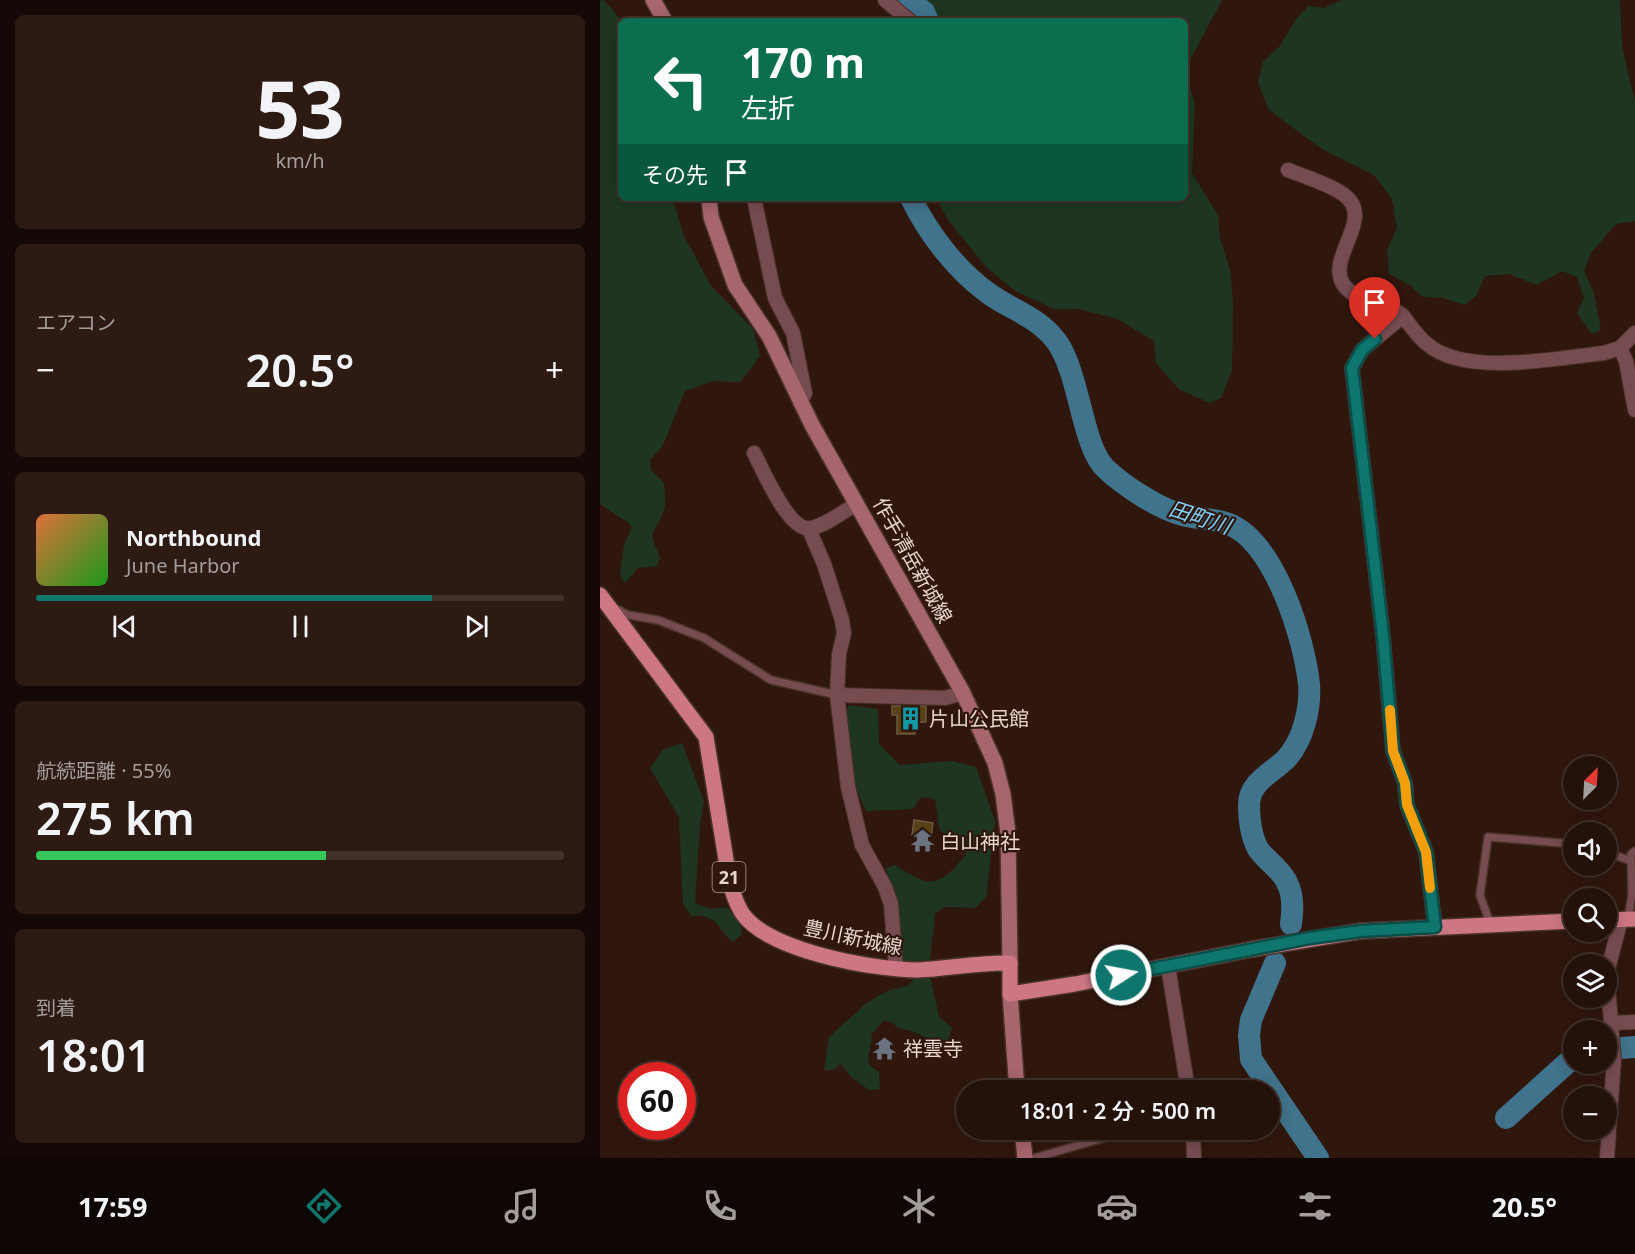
<!DOCTYPE html>
<html lang="ja">
<meta charset="utf-8">
<style>
:root{--surface:#24110a;--page:#2c1a13;--text:#f1f3f6;--muted:#a39d9c;--line:#41312b;--accent:#0f766e}
body{margin:0;font-family:"Noto Sans","Noto Sans JP",sans-serif;background:var(--page);color:var(--text);height:100vh;display:flex;flex-direction:column;font-size:22px;white-space:nowrap}
*{box-sizing:border-box;margin:0}
p{font-size:20px;color:var(--muted)}
.icon{flex:none;width:33px;height:33px;fill:none;stroke:currentColor;stroke-width:2;stroke-linecap:round;stroke-linejoin:round}
.map{position:relative;flex:1;overflow:hidden}
.drawer{display:flex;flex-direction:column;gap:15px;padding:15px;background:#140906;width:600px}
.drawer>*{flex:none}
.banner{position:absolute;left:18px;top:18px;width:570px;height:183px;border-radius:9px;box-shadow:0 3px 15px #0003,0 0 0 2px var(--line);background:#0b6e4f;color:#fff;overflow:hidden}
.needle{width:39px;rotate:24deg}
.fabs{position:absolute;left:963px;top:756px;display:grid;gap:12px}
.fabs a{display:grid;place-items:center;width:54px;height:54px;border-radius:50%;background:var(--surface);box-shadow:0 3px 15px #0003,0 0 0 2px var(--line);font-size:30px}
.speed{position:absolute;left:18px;top:1062px;display:flex;gap:12px;font-size:30px;font-weight:700;text-align:center}
.speed>*{display:grid;place-content:center;width:78px;height:78px;border-radius:50%;background:var(--surface);box-shadow:0 3px 15px #0003,0 0 0 2px var(--line);line-height:1}
.speed .limit{border:9px solid #d22;background:#fff;color:#111}
.pin{position:absolute;display:grid;place-items:center;width:51px;height:51px;color:#fff;margin:-62px -26px;border-radius:50% 50% 50% 0;rotate:-45deg;box-shadow:0 0 6px #0007}
.pin .icon{rotate:45deg}
.me{position:absolute;width:66px;margin:-33px;rotate:79deg;stroke-linejoin:round;filter:drop-shadow(0 0 4px #0008)}
.turn{display:flex;align-items:center;gap:21px;height:126px;padding:0 24px;font-size:27px}
.turn .icon{width:78px;height:78px;stroke-width:2.5}
.turn b{display:block;font-size:42px;line-height:51px}
.then{display:flex;align-items:center;height:57px;padding:0 24px;background:#0003;gap:12px;font-size:22px}
.big{font-size:45px;font-weight:600;line-height:1.1}
.drawer .widget{flex:1;display:flex;flex-direction:column;justify-content:center;gap:9px;min-width:0;padding:0 21px;border-radius:9px;background:var(--page)}
.drawer .dial{align-items:center;gap:0}
.dial b{font-size:78px;line-height:1}
.song{display:flex;align-items:center;gap:18px}
.cover{width:72px;height:72px;border-radius:9px;background:linear-gradient(135deg,hsl(20 70% 55%),hsl(120 70% 35%))}
.played{height:6px;border-radius:3px;background:linear-gradient(90deg,var(--accent) 75%,var(--line) 75%)}
.keys{display:flex;justify-content:space-around;direction:ltr}
.heat{display:flex;justify-content:space-between;align-items:center;font-size:33px;direction:ltr}
.charge{height:9px;border-radius:4px;background:linear-gradient(90deg,#34c759 55%,var(--line) 0)}
.trip{position:absolute;left:356px;top:1080px;width:324px;height:60px;border-radius:30px;background:var(--surface);box-shadow:0 3px 15px #0003,0 0 0 2px var(--line);font-weight:600;line-height:60px;text-align:center}
.menu{display:flex;height:96px;justify-content:space-around;align-items:center;background:#0e0704;color:var(--muted)}
.menu .icon{width:42px;height:42px}
.menu .current{color:var(--accent)}
.menu b{font-size:27px;color:var(--text)}
main{display:flex;flex:1;min-height:0}
.map>svg:first-child{display:block}
</style>
<main>
<section class="drawer">
<div class="widget dial"><b>53</b><p>km/h</p></div>
<div class="widget"><p>エアコン</p>
<div class="heat"><a>−</a><b class="big">20.5°</b><a>+</a></div>
</div>
<div class="widget">
<div class="song"><i class="cover"></i><div><b>Northbound</b><p>June Harbor</p></div></div>
<div class="played"></div>
<div class="keys"><svg class="icon" aria-label="previous" viewBox="0 0 24 24"><path d="M18 5L8 12l10 7zM5 5v14"/></svg><svg class="icon" aria-label="pause" viewBox="0 0 24 24"><path d="M8 5v14M16 5v14"/></svg><svg class="icon" aria-label="next" viewBox="0 0 24 24"><path d="M6 5l10 7-10 7zM19 5v14"/></svg></div>
</div>
<div class="widget"><p>航続距離 · 55%</p><b class="big">275 km</b><div class="charge"></div></div>
<div class="widget"><p>到着</p><b class="big">18:01</b></div>
</section>
<div class="map">
<svg width="1035" height="1158" viewBox="0 0 1035 1158">
<rect width="100%" height="100%" fill="#30170e"/>
<g fill="#1e3621">
<path d="M 0,0 L 4,0 L 22,21 L 21,198 L 73,198 L 83,234 L 111,286 L 153,329 L 160,356 L 140,382 L 113,381 L 85,391 L 63,445 L 50,460 L 51,470 L 64,483 C 64,492 67,505 63,513 C 53,537 47,528 60,557 L 57,566 L 38,568 L 25,583 L 20,575 L 24,545 L 32,528 L 29,523 L 0,504 Z"/>
<path d="M 322,0 L 622,0 L 591,58 L 588,81 L 595,103 L 592,173 L 618,215 L 620,238 L 630,270 L 633,303 L 632,370 L 621,398 L 610,403 L 579,389 L 556,363 L 554,341 L 518,319 L 479,309 L 454,309 L 414,290 L 386,267 L 348,220 L 336,198 L 585,198 L 585,21 L 337,21 Z"/>
<path d="M 742,0 L 1020,0 L 1022,47 L 1035,102 L 1035,221 L 1016,224 L 991,253 L 984,271 L 994,293 L 1001,330 L 992,334 L 977,313 L 984,298 L 977,277 L 962,271 L 937,285 L 909,274 L 885,276 L 876,296 L 865,305 L 843,298 L 823,297 L 810,285 L 789,274 L 787,250 L 797,228 L 792,199 L 774,175 L 722,149 L 669,110 L 658,83 L 663,62 L 680,46 L 696,19 L 708,6 L 724,8 Z"/>
<path d="M 248,705 L 278,709 L 279,744 L 299,765 L 352,761 L 376,767 L 395,821 L 386,898 L 374,908 L 346,907 L 335,913 L 330,960 L 301,962 L 300,922 L 286,868 L 294,865 C 333,888 336,889 366,855 L 365,846 L 340,831 L 335,799 L 321,797 L 313,809 L 266,811 C 252,783 241,736 248,705 Z"/>
<path d="M 82,743 L 104,801 L 100,825 L 95,903 L 110,909 L 126,907 L 140,921 L 142,934 L 133,942 C 114,926 121,915 91,916 L 83,903 L 79,817 L 50,768 L 63,750 Z"/>
<path d="M 330,976 L 339,1017 L 352,1028 L 347,1044 L 334,1047 C 324,1034 314,1031 298,1028 L 293,1023 L 284,1020 L 272,1034 L 268,1064 L 279,1072 L 280,1089 L 269,1090 L 251,1077 L 241,1064 L 232,1070 L 224,1070 L 229,1037 L 268,1002 L 289,990 L 308,986 L 315,977 Z"/>
</g>
<g fill="none" stroke-linecap="round" stroke-linejoin="round">
<g stroke="#40738c" stroke-width="22">
<path d="M 309,0 L 324,12 L 328,21"/>
<path d="M 311,198 C 328,233 356,270 388,293 C 411,310 439,317 457,342 C 480,375 482,447 506,469 C 524,486 559,509 583,515 C 598,519 613,518 629,524 C 675,543 704,638 709,684 C 711,708 703,741 686,759 C 672,773 649,782 649,805 C 649,819 651,835 657,847 C 661,855 670,861 676,868 C 693,884 694,902 691,924"/>
<path d="M 675,963 L 651,1020 L 649,1035 L 651,1059 L 718,1158"/>
<path d="M 1006,1049 L 1035,1047"/>
<path d="M 906,1118 L 967,1063 L 974,1060"/>
</g>
</g>
<g fill="#594116" stroke="#6a5a41" stroke-width="1.5">
<path d="M 292,706 L 326,706 L 326,722 L 315,722 L 315,734 L 297,734 L 297,715 L 292,715 Z"/>
<path d="M 314,820 L 333,823 L 331,837 L 312,835 Z"/>
</g>
<g fill="none" stroke-linecap="round" stroke-linejoin="round">
<defs>
<g id="service">
<path d="M 13,607 L 28,615 L 58,620 L 104,638 L 171,680 L 237,695"/>
<path d="M 1006,852 L 1031,861"/>
<path d="M 1028,919 L 1032,894 L 1031,854 L 1035,851"/>
<path d="M 890,923 L 880,895 L 888,837 L 974,844"/>
<path d="M 434,1158 L 514,1135"/>
</g>
<g id="minor">
<path d="M 285,0 L 310,21"/>
<path d="M 688,170 C 705,177 727,183 743,194 C 777,218 726,256 743,284 C 755,303 786,300 803,316"/>
<path d="M 154,198 L 175,298 L 193,333 L 205,393 L 200,402"/>
<path d="M 1020,348 L 1026,361 L 1035,410"/>
<path d="M 154,453 C 163,470 189,533 211,528 C 227,525 243,511 257,504"/>
<path d="M 209,529 L 224,564 L 242,620 L 244,633 L 239,654 L 237,695 L 248,787 L 262,845 L 285,887 L 291,904 L 296,969"/>
<path d="M 237,695 L 345,698 L 363,693"/>
<path d="M 835,927 L 826,852 L 807,805 L 805,783 L 793,751 L 783,636 L 752,368 L 762,350 L 803,316 C 810,325 818,337 827,344 C 865,377 958,358 1004,353 L 1020,348 L 1035,333"/>
<path d="M 568,966 L 588,1090"/>
<path d="M 1012,1023 L 1035,1022"/>
<path d="M 593,1130 L 594,1158"/>
<path d="M 1007,1158 L 1014,1060 L 1007,973 L 1021,919"/>
</g>
<g id="secondary">
<path d="M 53,0 L 65,21"/>
<path d="M 109,198 L 111,217 L 135,285 L 169,336 L 212,425 L 363,693 L 395,763 L 403,794 L 408,833 L 410,963"/>
<path d="M 410,994 L 417,1090"/>
<path d="M 422,1130 L 425,1158"/>
</g>
<g id="primary">
<path d="M 0,595 L 106,737 L 129,878 C 132,890 135,902 142,913 C 168,951 274,970 318,970 C 348,969 379,962 410,963 L 410,994 L 475,984 L 653,949 L 761,931 L 974,921"/>
<path d="M 1006,920 L 1035,919"/>
</g>
</defs>
<use href="#service" stroke="#4a3229" stroke-width="10"/>
<use href="#minor" stroke="#4a3229" stroke-width="16"/>
<use href="#secondary" stroke="#4a3229" stroke-width="18"/>
<use href="#primary" stroke="#4a3229" stroke-width="18"/>
<use href="#service" stroke="#764c51" stroke-width="7"/>
<use href="#minor" stroke="#764c51" stroke-width="14"/>
<use href="#secondary" stroke="#a7656e" stroke-width="15"/>
<use href="#primary" stroke="#cd7784" stroke-width="15"/>
</g>
<g fill="none" stroke-linecap="round" stroke-linejoin="round">
<defs>
<path id="route" d="M 521,975 L 710,938 L 761,931 L 835,927 L 826,852 L 807,805 L 805,783 L 793,751 L 783,636 L 752,368 L 762,350 L 775,339"/>
</defs>
<use href="#route" stroke="#0a4d48" stroke-width="15"/>
<use href="#route" stroke="#0f766e" stroke-width="10"/>
<path stroke="#f59e0b" stroke-width="10" d="M 790,710 L 793,751 L 805,783 L 807,805 L 826,852 L 830,888"/>
</g>
<defs>
<symbol id="building-bare" viewBox="-9 -9 18 18"><path d="M-4-6H4V6H1V3H-1V6H-4ZM-2.5-4.3h1.7v1.8h-1.7ZM.8-4.3h1.7v1.8H.8ZM-2.5-1h1.7V.8h-1.7ZM.8-1h1.7V.8H.8Z" fill="#0f9aa8" stroke="#30170e" stroke-width="2.5" paint-order="stroke"/></symbol>
<symbol id="temple-bare" viewBox="-9 -9 18 18"><path d="M0-6L5-2H3V0L6.5 2.5H4V6H1.5V3h-3V6H-4V2.5H-6.5L-3 0V-2H-5Z" fill="#6b7280" stroke="#30170e" stroke-width="2.5" paint-order="stroke"/></symbol>
</defs>
<g fill-rule="evenodd">
<use href="#building-bare" x="294" y="702" width="33" height="33"/>
<use href="#temple-bare" x="306" y="824" width="33" height="33"/>
<use href="#temple-bare" x="268" y="1032" width="33" height="33"/>
</g>
<g text-anchor="middle" dominant-baseline="central" stroke-width="4.5" stroke-linejoin="round" paint-order="stroke">
<rect fill="#30170e" stroke="#b09c94" stroke-width="1.5" x="112.5" y="862" width="33" height="30" rx="4.5"/>
<g font-size="18" font-weight="bold" fill="#e7d5ce">
<text x="129" y="877">21</text>
</g>
<g font-size="20" fill="#e7d5ce" stroke="#30170e">
<text transform="translate(313 560) rotate(61)">作手清岳新城線</text>
<text transform="translate(253 937) rotate(12)">豊川新城線</text>
</g>
<g font-size="20" fill="#e7d5ce" stroke="#30170e" text-anchor="start">
<text x="329" y="718">片山公民館</text>
<text x="340" y="841">白山神社</text>
<text x="303" y="1048">祥雲寺</text>
</g>
<g font-size="21" font-style="italic" fill="#81d2fa" stroke="#30170e">
<text transform="translate(600 517) rotate(18)">田町川</text>
</g>
</g>
</svg>
<div class="fabs">
<a><svg class="needle" viewBox="-14 -14 28 28"><path d="M0-13l5 13h-10z" fill="#e53935"/><path d="M0 13l5-13h-10z" fill="#a39d9c"/></svg></a>
<a><svg class="icon" aria-label="sound" viewBox="0 0 24 24"><path d="M4 9h4l5-4v14l-5-4H4zM17 9q2 3 0 6"/></svg></a>
<a><svg class="icon" aria-label="search" viewBox="0 0 24 24"><circle cx="10" cy="10" r="6"/><path d="M15 15l6 6"/></svg></a>
<a><svg class="icon" aria-label="layers" viewBox="0 0 24 24"><path d="M12 4l9 5-9 5-9-5zM3 14l9 5 9-5"/></svg></a>
<a>+</a>
<a>−</a>
</div>
<div class="speed"><div class="limit">60</div></div>
<div class="pin" style="left:775px;top:339px;background:#d93025"><svg class="icon" aria-label="arrive" viewBox="0 0 24 24"><path d="M6 21V4h12l-3 4 3 4H6"/></svg></div>
<svg class="me" style="left:521px;top:975px" viewBox="-20 -20 40 40"><circle r="17" fill="#0f766e" stroke="#fff" stroke-width="3"/><path d="M0-11L8 9 0 5-8 9z" fill="#fff"/></svg>
<div class="trip">18:01 · 2 分 · 500 m</div>
<div class="banner">
<div class="turn"><svg class="icon" aria-label="left" viewBox="0 0 24 24"><path d="M17 20v-9H6M10 6l-5 5 5 5"/></svg><div><b>170 m</b>左折</div></div>
<div class="then">その先<svg class="icon" aria-label="arrive" viewBox="0 0 24 24"><path d="M6 21V4h12l-3 4 3 4H6"/></svg></div>
</div>
</div>
</main>
<nav class="menu">
<b>17:59</b>
<svg class="icon current" aria-label="directions" viewBox="0 0 24 24"><path d="M12 3l9 9-9 9-9-9zM9 14v-3h6M13 9l2 2-2 2"/></svg>
<svg class="icon" aria-label="music" viewBox="0 0 24 24"><path d="M9 18V5l10-2v13"/><circle cx="6" cy="18" r="3"/><circle cx="16" cy="16" r="3"/></svg>
<svg class="icon" aria-label="phone" viewBox="0 0 24 24"><path d="M5 4h4l2 5-3 2q2 4 5 5l2-3 5 2v4C11 20 4 13 5 4z"/></svg>
<svg class="icon" aria-label="climate" viewBox="0 0 24 24"><path d="M12 3v18M4 7l16 10M4 17L20 7"/></svg>
<svg class="icon" aria-label="car" viewBox="0 0 24 24"><path d="M5 17H2v-5l4-1 3-4h7l3 4 3 1v5h-3M9 17h6M6 11h13"/><circle cx="7" cy="17" r="2"/><circle cx="17" cy="17" r="2"/></svg>
<svg class="icon" aria-label="filters" viewBox="0 0 24 24"><path d="M4 7h16M4 17h16"/><circle cx="9" cy="7" r="2"/><circle cx="15" cy="17" r="2"/></svg>
<b>20.5°</b>
</nav>
